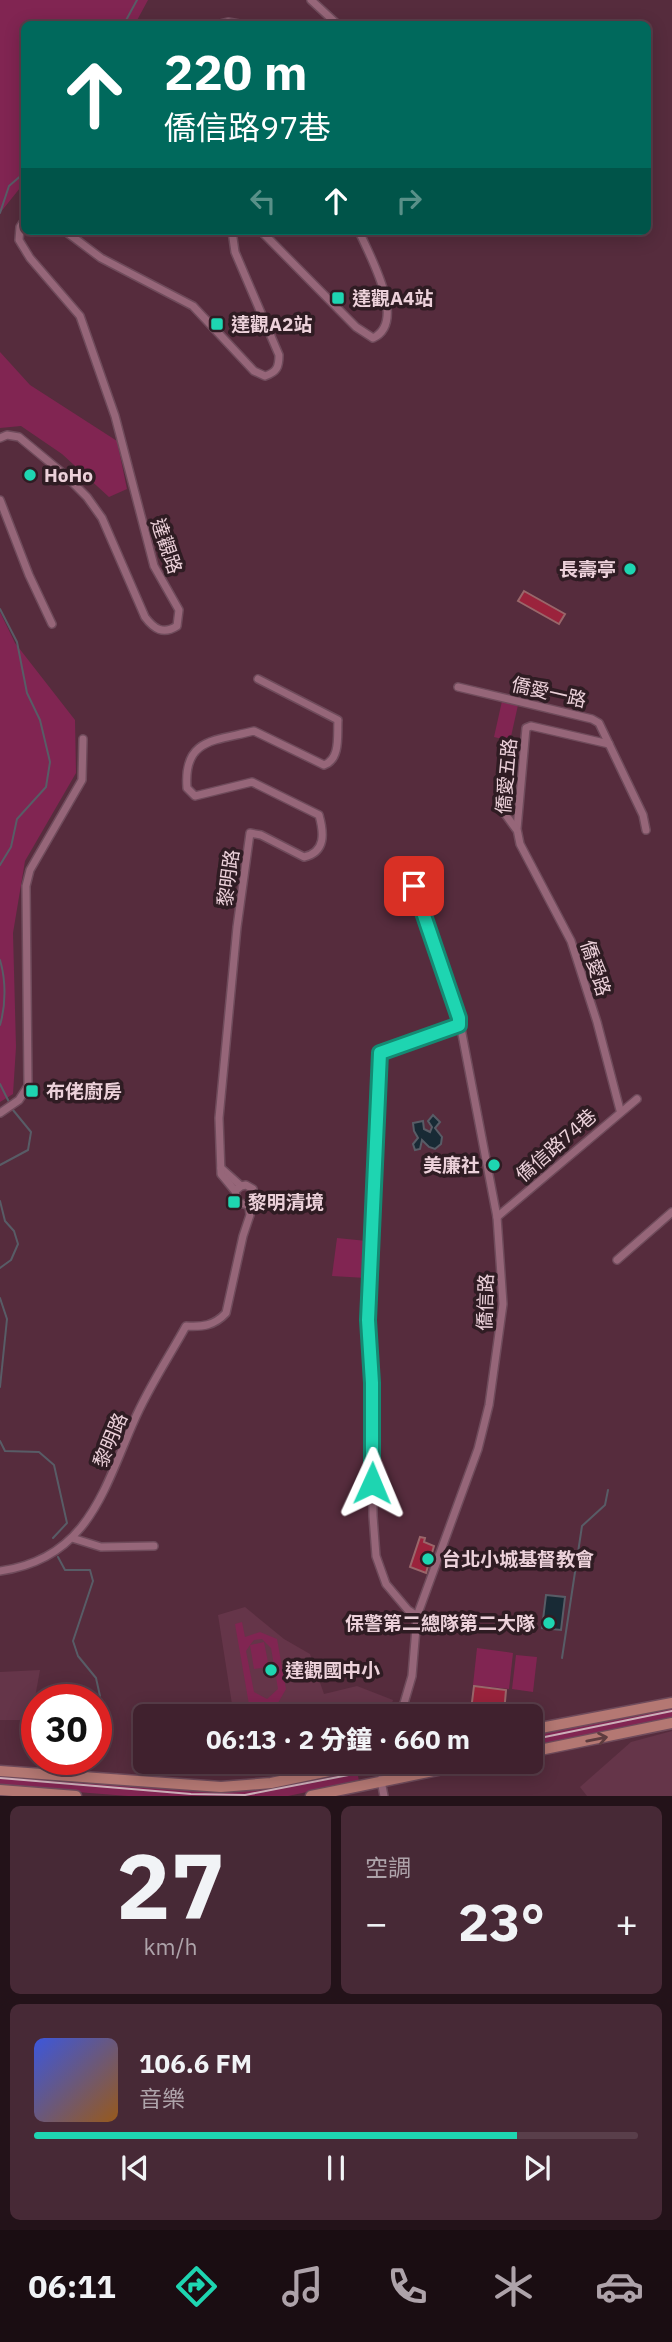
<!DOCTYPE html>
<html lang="zh-TW">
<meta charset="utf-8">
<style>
:root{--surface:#40212e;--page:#472936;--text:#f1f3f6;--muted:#aea3aa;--line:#593e4a;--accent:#1ed5b1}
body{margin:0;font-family:"IBM Plex Sans","Noto Sans TC",sans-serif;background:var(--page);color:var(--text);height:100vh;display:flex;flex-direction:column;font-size:26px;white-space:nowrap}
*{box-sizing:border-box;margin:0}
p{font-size:23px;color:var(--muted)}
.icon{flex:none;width:38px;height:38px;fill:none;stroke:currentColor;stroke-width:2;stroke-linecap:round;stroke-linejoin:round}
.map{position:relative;height:1796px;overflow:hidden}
.side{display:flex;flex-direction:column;gap:10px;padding:10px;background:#231219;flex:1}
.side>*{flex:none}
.banner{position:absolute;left:21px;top:21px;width:630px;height:214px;border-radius:10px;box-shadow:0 4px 18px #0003,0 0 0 2px var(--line);background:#00695c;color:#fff;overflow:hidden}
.speed{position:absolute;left:21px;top:1684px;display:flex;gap:14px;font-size:35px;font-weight:700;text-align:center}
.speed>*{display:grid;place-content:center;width:91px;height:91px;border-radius:50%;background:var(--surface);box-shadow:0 4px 18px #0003,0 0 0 2px var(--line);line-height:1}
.speed .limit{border:10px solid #d22;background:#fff;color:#111}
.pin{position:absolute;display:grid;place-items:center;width:60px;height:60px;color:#fff;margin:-30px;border-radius:14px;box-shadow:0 4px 10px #0006}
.me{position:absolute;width:77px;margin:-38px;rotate:1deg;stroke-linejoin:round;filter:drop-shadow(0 0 5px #0008)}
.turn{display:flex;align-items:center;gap:24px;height:147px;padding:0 28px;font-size:32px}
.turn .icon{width:91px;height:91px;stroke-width:2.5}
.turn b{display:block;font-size:49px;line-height:60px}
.lanes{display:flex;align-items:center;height:66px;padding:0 28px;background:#0003;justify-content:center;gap:35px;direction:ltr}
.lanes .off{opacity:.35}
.big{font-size:52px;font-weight:800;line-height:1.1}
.side .tile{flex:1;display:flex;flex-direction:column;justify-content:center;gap:10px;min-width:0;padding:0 24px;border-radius:10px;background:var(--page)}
.side .dial{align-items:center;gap:0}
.dial b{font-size:91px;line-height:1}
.song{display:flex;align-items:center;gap:21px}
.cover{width:84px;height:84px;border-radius:10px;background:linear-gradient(135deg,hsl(230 70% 55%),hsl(30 70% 35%))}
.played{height:7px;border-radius:4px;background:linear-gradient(90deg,var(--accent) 80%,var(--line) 80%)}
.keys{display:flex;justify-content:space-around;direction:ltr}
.heat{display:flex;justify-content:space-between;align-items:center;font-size:38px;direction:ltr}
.side .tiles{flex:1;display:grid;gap:10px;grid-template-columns:1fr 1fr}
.tile:last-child{grid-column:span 2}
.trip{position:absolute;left:133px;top:1704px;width:410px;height:70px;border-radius:10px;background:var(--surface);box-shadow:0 4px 18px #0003,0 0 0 2px var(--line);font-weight:800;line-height:70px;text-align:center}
.tabs{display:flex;height:112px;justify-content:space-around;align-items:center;background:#1a0d12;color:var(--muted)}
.tabs .icon{width:49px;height:49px}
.tabs .selected{color:var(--accent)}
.tabs b{font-size:32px;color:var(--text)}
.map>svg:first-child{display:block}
</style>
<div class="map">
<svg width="672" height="1796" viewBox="0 0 672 1796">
<rect width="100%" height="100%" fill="#562c3d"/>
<g fill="#653549">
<path d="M 245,1607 L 284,1639 L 310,1654 L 324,1694 L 357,1686 L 393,1700 L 388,1717 L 234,1717 L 218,1615 Z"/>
<path d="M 40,1670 L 31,1720 L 0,1720 L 0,1672 Z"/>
<path d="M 672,1731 L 672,1796 L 587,1796 L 580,1787 L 631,1742 Z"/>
</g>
<g fill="#812552" fill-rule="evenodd">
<path d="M 0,0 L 148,0 L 135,24 L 24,24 L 24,183 L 0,213 Z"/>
<path d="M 0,352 L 30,385 L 117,441 L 127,489 L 109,497 L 62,454 L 21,426 L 0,428 Z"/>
<path d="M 0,612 L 15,643 L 75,720 L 76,773 L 25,861 L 13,933 L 16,1047 L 13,1094 L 0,1102 Z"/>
<path d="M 502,701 L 518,705 L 510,741 L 494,737 Z"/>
<path d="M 337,1238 L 367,1241 L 366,1278 L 332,1276 Z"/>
<path d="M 242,1622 L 245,1637 L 260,1632 L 277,1639 L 286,1689 L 278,1703 L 265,1706 L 256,1704 L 258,1715 L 251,1716 L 235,1624 ZM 262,1639 L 271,1648 L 278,1689 L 267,1699 L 254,1692 L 246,1651 L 250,1645 L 254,1669 L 269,1667 L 264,1642 L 250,1645 L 254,1640 Z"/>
<path d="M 477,1648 L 513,1653 L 509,1689 L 473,1685 Z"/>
<path d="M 516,1655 L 537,1657 L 533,1692 L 512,1689 Z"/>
<path d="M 672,1706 L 672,1719 L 530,1748 L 530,1734 Z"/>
<path d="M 357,1771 L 359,1781 L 288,1796 L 128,1796 L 0,1786 L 0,1775 L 222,1792 L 271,1789 Z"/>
</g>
<g fill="#182a35" stroke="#585c66" stroke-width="2">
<path d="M 433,1115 L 440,1122 L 435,1128 L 442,1137 L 441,1144 L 435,1149 L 429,1147 L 422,1140 L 420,1149 L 415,1150 L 413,1144 L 418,1138 L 414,1131 L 413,1123 L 423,1121 L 424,1129 L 430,1132 L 432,1127 L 428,1121 Z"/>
<path d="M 546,1595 L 565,1597 L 561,1630 L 542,1628 Z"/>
</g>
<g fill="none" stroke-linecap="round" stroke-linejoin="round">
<g stroke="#585c66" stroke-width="2">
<path d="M 124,24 L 137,0"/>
<path d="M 0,213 L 9,186 L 24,173"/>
<path d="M 0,609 L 17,642 L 27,693 L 40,720 L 50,762 L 46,787 L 17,819 L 11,847 L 0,865"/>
<path d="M 0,960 C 6,980 6,1005 0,1025"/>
<path d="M 0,1084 L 9,1102"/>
<path d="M 0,1165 L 28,1150 L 31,1132 L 13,1110"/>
<path d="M 0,1201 L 5,1221 L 14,1231 L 18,1244 L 11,1260 L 0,1268"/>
<path d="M 0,1298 L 7,1319 L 0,1387"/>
<path d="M 0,1441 L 5,1451 L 39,1452 L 54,1465 L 67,1523 L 53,1538"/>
<path d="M 58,1557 L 65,1570 L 90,1570 L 93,1581 L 73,1641 L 78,1656 L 96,1678 L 100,1696 L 96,1701"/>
<path d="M 562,1658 L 582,1526 L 605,1505 L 608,1490"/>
<path d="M 65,1759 L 66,1761"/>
</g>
</g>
<g fill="#9b233c" stroke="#99666a" stroke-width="2">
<path d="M 524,591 L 565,614 L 559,624 L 518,601 Z"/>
<path d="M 420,1537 L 425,1538 L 424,1542 L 434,1546 L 426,1573 L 410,1567 Z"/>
<path d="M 474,1686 L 506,1690 L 504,1713 L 471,1710 Z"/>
</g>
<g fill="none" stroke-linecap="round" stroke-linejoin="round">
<defs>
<g id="street">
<path d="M 311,0 L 337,24"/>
<path d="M 220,24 L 228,22 L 239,24"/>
<path d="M 65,231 L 101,258 L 193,306 L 254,371 L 265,376 C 277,372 279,367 279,355 L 235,252 L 232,231"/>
<path d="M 261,231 L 356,327 L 373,338 C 408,322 369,255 359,231"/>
<path d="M 0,438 L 7,435 L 19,437 L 65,475 L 87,497 L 102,518 L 145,617 C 154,629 163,635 177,626 L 179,610 L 154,566 L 115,416 L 80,316 L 30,258 L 19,240 L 20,227 L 24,221"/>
<path d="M 0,500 L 29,575 L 52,624"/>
<path d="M 458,687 L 592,719 L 599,723 L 643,815 L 646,830"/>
<path d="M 609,744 L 531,726 L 526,728 L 517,829 L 520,844 L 571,941 L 597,1022 L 620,1110"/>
<path d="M 503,811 L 516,829"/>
<path d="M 0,1113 L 19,1100 L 28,1086 L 26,886 L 30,870 L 82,780 L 83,739"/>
<path d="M 221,1168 L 241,1186"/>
<path d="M 235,1191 L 241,1186 L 246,1185 L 253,1189 L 255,1198 L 247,1205 L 237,1202 L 235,1191 L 221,1174 L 219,1118 L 237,927 L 250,833 L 261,835 L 304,857 C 326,852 324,833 319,815 L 252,782 L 195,796 L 187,788 C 183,738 215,741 254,731 L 324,765 C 341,759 337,735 338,720 L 258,679"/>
<path d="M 497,1217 L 637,1099"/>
<path d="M 617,1260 L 672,1212"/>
<path d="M 72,1538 L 101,1547 L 154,1546"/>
<path d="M 0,1571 C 88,1559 104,1489 134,1421 C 148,1388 169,1357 186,1326 C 202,1327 214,1326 226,1313 L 243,1236 L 250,1215 L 249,1204"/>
<path d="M 417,1616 L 408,1610 L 386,1584 L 376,1556 L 373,1516 L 372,1383 L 368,1320 L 380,1053 L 459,1025"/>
<path d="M 400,1717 L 412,1676 L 417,1616 L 478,1449 L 489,1405 L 503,1304 L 497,1217 L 459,1018 L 414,886"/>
<path d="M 384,1796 L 381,1781 L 386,1762"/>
</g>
<g id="secondary">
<path d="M 530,1730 L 672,1703"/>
<path d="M 530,1752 L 672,1723"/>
<path d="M 0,1771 L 221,1787 L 271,1783 L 373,1762"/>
<path d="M 0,1790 L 76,1796"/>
<path d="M 311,1796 L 477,1762"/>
</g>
</defs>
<use href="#street" stroke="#6f4b5b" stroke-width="10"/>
<use href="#secondary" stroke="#6f4b5b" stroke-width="13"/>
<use href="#street" stroke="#966679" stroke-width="7"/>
<use href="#secondary" stroke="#b47873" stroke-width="10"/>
<g stroke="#cdafb9" stroke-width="2">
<path d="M 530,1740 L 672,1711"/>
<path d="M 406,1767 L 430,1762"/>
<path d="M 0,1778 L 191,1794 L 245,1795 L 416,1762"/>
</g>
</g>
<defs><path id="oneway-shaft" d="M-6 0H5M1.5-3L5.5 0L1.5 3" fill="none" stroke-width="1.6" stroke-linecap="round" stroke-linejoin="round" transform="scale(1.75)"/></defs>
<use stroke="#5e3c3f" href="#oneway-shaft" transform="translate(597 1739) rotate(-11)"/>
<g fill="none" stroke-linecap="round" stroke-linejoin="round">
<defs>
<path id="route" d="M 372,1483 L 372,1383 L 368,1320 L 380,1053 L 459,1025 L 459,1018 L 414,886"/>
</defs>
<use href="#route" stroke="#148a73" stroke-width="18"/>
<use href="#route" stroke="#1ed5b1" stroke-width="12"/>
</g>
<g fill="#1ed5b1" stroke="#2f1c23" stroke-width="2.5">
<rect x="331" y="291" width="14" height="14" rx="3.5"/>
<rect x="210" y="317" width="14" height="14" rx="3.5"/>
<circle cx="30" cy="475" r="7"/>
<circle cx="630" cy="569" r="7"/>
<rect x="25" y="1084" width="14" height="14" rx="3.5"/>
<circle cx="494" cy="1165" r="7"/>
<rect x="227" y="1195" width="14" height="14" rx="3.5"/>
<circle cx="428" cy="1559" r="7"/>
<circle cx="549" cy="1623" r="7"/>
<circle cx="271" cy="1670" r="7"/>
</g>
<g text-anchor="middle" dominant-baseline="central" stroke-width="7" stroke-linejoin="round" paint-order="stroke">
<g font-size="19" font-weight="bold" fill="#ecd1da" stroke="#2f1c23" text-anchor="start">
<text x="352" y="298">達觀A4站</text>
<text x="231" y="324">達觀A2站</text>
<text x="44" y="475">HoHo</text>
<text x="616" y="569" text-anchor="end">長壽亭</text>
<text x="46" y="1091">布佬廚房</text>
<text x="480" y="1165" text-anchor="end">美廉社</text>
<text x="248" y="1202">黎明清境</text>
<text x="442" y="1559">台北小城基督教會</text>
<text x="535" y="1623" text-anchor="end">保警第二總隊第二大隊</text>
<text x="285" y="1670">達觀國中小</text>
</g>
<g font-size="19" fill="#ecd1da" stroke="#2f1c23">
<text transform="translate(167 546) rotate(71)">達觀路</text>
<text transform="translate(549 692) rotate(13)">僑愛一路</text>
<text transform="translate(506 776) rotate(-85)">僑愛五路</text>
<text transform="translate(228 878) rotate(-82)">黎明路</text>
<text transform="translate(596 968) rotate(72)">僑愛路</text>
<text transform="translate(556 1145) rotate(-41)">僑信路74巷</text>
<text transform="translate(485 1302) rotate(-88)">僑信路</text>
<text transform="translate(110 1440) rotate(-67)">黎明路</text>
</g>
</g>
</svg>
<div class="speed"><div class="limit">30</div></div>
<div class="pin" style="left:414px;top:886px;background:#d93025"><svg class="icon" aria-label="arrive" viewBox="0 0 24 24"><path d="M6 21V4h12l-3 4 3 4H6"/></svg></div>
<svg class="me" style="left:372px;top:1483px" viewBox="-20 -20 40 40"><path d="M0-17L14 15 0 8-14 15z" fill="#1ed5b1" stroke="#fff" stroke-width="4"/></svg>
<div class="trip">06:13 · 2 分鐘 · 660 m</div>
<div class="banner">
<div class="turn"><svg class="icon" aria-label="ahead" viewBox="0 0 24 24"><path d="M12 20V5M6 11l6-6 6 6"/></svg><div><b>220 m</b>僑信路97巷</div></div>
<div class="lanes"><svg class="icon off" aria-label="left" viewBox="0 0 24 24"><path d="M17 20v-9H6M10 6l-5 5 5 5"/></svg><svg class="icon" aria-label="ahead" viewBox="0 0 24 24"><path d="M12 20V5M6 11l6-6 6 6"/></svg><svg class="icon off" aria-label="right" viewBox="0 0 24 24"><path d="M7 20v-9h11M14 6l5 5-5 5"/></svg></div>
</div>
</div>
<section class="side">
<div class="tiles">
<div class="tile dial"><b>27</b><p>km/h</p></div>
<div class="tile"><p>空調</p>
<div class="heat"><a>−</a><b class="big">23°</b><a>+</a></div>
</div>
<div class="tile">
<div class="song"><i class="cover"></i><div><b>106.6 FM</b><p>音樂</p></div></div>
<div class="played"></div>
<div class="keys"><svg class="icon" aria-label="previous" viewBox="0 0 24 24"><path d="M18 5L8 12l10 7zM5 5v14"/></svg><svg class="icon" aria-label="pause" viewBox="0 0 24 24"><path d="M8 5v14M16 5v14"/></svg><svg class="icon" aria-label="next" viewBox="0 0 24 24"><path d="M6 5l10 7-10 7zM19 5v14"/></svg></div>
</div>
</div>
</section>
<nav class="tabs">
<b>06:11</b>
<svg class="icon selected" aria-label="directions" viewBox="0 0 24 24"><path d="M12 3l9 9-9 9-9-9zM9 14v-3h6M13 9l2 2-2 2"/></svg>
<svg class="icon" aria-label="music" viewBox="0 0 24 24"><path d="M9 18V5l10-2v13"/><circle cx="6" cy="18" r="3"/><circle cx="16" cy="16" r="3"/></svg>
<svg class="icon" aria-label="phone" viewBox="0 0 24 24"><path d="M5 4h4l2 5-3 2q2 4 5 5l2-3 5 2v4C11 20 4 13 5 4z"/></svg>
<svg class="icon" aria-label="climate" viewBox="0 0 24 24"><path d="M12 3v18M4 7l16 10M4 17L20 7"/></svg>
<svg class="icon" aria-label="car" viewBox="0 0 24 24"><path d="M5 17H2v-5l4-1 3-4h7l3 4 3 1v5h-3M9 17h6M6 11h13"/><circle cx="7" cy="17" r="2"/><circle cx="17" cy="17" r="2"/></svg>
</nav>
